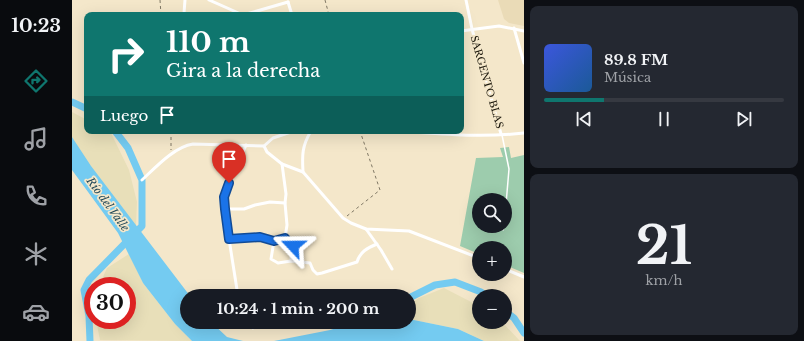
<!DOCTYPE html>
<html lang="es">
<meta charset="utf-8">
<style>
:root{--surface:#171b24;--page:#242831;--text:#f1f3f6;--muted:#9ea1a6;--line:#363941;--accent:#0f766e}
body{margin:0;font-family:"Libre Baskerville",serif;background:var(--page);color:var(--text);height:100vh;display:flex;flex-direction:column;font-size:15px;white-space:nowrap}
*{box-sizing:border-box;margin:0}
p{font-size:13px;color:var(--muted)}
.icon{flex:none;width:22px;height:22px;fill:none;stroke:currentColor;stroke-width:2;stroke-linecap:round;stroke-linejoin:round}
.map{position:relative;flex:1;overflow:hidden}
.details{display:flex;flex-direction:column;gap:6px;padding:6px;background:#0d0f14;width:280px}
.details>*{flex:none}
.guide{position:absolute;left:12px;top:12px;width:380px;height:122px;border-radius:8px;box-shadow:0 4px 16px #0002;background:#0f766e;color:#fff;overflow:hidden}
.buttons{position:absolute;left:400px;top:193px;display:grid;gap:8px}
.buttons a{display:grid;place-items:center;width:40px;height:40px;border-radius:50%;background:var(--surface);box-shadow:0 4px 16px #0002;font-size:20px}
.speed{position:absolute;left:12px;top:277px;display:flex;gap:8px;font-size:20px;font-weight:700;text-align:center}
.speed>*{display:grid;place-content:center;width:52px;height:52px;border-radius:50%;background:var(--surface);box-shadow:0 4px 16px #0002;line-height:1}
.speed .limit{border:6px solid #d22;background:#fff;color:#111}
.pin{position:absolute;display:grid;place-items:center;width:34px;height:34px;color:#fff;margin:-41px -17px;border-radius:50% 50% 50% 0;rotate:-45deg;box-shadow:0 0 4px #0007}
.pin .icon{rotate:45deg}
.me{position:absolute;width:44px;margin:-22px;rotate:293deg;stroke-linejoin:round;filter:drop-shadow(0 0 3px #0008)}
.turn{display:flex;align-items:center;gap:14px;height:84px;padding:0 16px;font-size:18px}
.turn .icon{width:52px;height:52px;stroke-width:2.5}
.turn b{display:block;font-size:28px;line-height:34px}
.then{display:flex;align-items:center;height:38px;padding:0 16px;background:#0003;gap:8px;font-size:15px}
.details .widget{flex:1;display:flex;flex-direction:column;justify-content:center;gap:6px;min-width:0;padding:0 14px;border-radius:8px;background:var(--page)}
.details .dial{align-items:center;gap:0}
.dial b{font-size:52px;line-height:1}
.song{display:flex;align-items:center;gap:12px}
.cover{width:48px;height:48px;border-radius:6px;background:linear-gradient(135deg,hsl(230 70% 55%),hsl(210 70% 35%))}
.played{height:4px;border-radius:2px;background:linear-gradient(90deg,var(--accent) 25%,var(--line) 25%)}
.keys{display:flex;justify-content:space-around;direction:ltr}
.trip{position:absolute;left:108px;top:289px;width:236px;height:40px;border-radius:20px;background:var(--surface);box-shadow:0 4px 16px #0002;font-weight:700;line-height:40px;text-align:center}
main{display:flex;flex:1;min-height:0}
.tabs{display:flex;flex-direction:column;width:72px;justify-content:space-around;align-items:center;background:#090b0e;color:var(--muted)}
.tabs .icon{width:28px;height:28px}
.tabs .active{color:var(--accent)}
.tabs b{font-size:18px;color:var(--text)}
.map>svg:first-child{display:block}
</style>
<main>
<nav class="tabs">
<b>10:23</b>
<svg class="icon active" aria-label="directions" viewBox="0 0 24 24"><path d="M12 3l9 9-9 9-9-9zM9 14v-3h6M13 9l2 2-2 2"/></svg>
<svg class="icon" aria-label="music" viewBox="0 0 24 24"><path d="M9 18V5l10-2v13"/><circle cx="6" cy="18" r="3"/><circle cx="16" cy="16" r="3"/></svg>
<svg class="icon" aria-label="phone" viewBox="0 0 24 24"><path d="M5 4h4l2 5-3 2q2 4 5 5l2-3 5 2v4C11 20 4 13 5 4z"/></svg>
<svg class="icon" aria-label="climate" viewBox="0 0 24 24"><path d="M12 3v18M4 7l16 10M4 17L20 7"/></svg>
<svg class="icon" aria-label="car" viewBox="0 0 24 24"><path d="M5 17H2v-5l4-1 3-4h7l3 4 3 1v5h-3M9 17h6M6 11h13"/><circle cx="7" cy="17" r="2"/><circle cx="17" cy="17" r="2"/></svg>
</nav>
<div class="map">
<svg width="452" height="341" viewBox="0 0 452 341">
<rect width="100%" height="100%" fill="#f4e7ca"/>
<path fill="#eadbb7" d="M 426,0 L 452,0 L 452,26 L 437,23 L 432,19 Z"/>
<path fill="#9dccad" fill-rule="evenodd" d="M 437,147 L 439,158 L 452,155 L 452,273 L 433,265 L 433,248 L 407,248 L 407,254 L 388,246 L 404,158 L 431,157 L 428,148 ZM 407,200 L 433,200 L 433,226 L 407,226 Z"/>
<g fill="#e8dfb9">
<path d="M 0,112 L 15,120 L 15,131 L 35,131 L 39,133 L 57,170 L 65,202 L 64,226 L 18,166 L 0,137 Z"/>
<path d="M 57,254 L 71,283 L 103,324 L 120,341 L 28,340 L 24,320 L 55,320 L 55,286 L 27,286 L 35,268 Z"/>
<path d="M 372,288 L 407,306 L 407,322 L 430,322 L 448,341 L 412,341 L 386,329 L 337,319 L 337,305 L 347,298 Z"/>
</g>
<g fill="#74cbf1">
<path d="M 0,137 L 19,166 L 118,296 L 115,296 L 115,322 L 139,322 L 155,337 L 171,341 L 120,341 L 103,324 L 71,283 L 46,233 L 0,170 Z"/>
<path d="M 337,319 L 386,329 L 412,341 L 202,341 L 258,330 L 284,322 L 337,322 Z"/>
</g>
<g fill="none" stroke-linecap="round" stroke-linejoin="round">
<g stroke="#74cbf1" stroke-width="7">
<path d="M 0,102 L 15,109"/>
<path d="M 337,298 L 363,285 L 383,282 L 409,292 L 414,296"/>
<path d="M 433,311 L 442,318 L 452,333"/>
<path d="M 18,341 L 17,316 L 12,290 L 17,280 L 70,226 L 70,180 L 56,148 L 43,131"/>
</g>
<g stroke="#7f7764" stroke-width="1" stroke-dasharray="3 3" stroke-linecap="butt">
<path d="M 88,0 L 89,15"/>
<path d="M 253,0 L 257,15"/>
<path d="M 99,131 L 99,150"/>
<path d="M 275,216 L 308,190 L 288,131"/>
</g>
<g stroke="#fff" stroke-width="1.5">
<path d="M 430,135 L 437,169 L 433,216"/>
<path d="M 431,230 L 432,226"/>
</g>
<g stroke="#fff" stroke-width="3">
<path d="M 137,0 L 171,15 L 216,2"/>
<path d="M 394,0 L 400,29 L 429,134"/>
<path d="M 216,2 L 220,15"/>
<path d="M 112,13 L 113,0"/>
<path d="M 442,28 L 452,63"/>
<path d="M 389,31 L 427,26 L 452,31"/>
<path d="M 325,131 C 367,134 410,138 452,133"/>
<path d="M 192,146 L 195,152 L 210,164 L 231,172 L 271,218 L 279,223 L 294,229 L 337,231 L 407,258"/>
<path d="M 231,172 C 230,155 230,146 239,131"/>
<path d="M 70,180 C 84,167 102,147 121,144 L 192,146 L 201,138 L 222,131"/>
<path d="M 153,209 L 172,209 L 183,205 L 198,202 L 213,203"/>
<path d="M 294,229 L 309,250 L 320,269"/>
<path d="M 213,238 L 216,242 L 220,243 L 219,261 L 238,263 L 241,270 L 245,274 L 250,273 L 285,262 C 288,252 295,248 305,244"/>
<path d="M 157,239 L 188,237 L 202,241 L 213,238 L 215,225 L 213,203 L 214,194 L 210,164"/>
<path d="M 202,241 L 199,259 L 206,263 L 219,261"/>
<path d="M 433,269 L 452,277"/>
<path d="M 166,296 L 157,239 L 152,197 L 174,145"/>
<path d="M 178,322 L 181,328"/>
</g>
</g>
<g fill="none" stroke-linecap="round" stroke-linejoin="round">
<defs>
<path id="route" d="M 157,183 L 152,197 L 153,209 L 157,239 L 188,237 L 202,241 L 213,238 L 216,242 L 220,243 L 221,246"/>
</defs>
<use href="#route" stroke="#114b97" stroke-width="10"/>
<use href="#route" stroke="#1a73e8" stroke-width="7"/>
</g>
<g text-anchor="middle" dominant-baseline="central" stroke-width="3.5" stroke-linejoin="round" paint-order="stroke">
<g font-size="10" fill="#1b170c" stroke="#f4e7ca">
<text transform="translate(415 82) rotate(74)">SARGENTO BLAS</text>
</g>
<g font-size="11" font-style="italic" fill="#214858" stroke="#f4e7ca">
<text transform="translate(36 204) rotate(54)">Río del Valle</text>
</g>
</g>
</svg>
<div class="buttons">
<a><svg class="icon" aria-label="search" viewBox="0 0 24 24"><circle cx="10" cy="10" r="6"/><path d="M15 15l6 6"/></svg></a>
<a>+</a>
<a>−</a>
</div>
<div class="speed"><div class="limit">30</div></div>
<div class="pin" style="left:157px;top:183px;background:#d93025"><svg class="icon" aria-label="arrive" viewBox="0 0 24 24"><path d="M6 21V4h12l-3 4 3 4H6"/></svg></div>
<svg class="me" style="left:221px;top:246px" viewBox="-20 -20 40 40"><path d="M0-17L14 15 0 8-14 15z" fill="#1a73e8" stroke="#fff" stroke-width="4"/></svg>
<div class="trip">10:24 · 1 min · 200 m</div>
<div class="guide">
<div class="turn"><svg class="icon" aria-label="right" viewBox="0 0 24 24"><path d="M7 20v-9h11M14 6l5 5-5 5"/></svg><div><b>110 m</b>Gira a la derecha</div></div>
<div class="then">Luego<svg class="icon" aria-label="arrive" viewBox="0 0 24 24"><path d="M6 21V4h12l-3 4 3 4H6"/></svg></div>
</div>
</div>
<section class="details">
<div class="widget">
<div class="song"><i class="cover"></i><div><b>89.8 FM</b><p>Música</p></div></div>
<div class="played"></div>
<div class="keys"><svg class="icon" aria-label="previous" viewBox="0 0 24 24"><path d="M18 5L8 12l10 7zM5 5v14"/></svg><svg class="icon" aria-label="pause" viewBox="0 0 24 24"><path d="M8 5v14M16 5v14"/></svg><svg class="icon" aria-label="next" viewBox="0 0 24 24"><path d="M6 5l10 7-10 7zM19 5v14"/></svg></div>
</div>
<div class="widget dial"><b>21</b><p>km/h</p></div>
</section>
</main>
